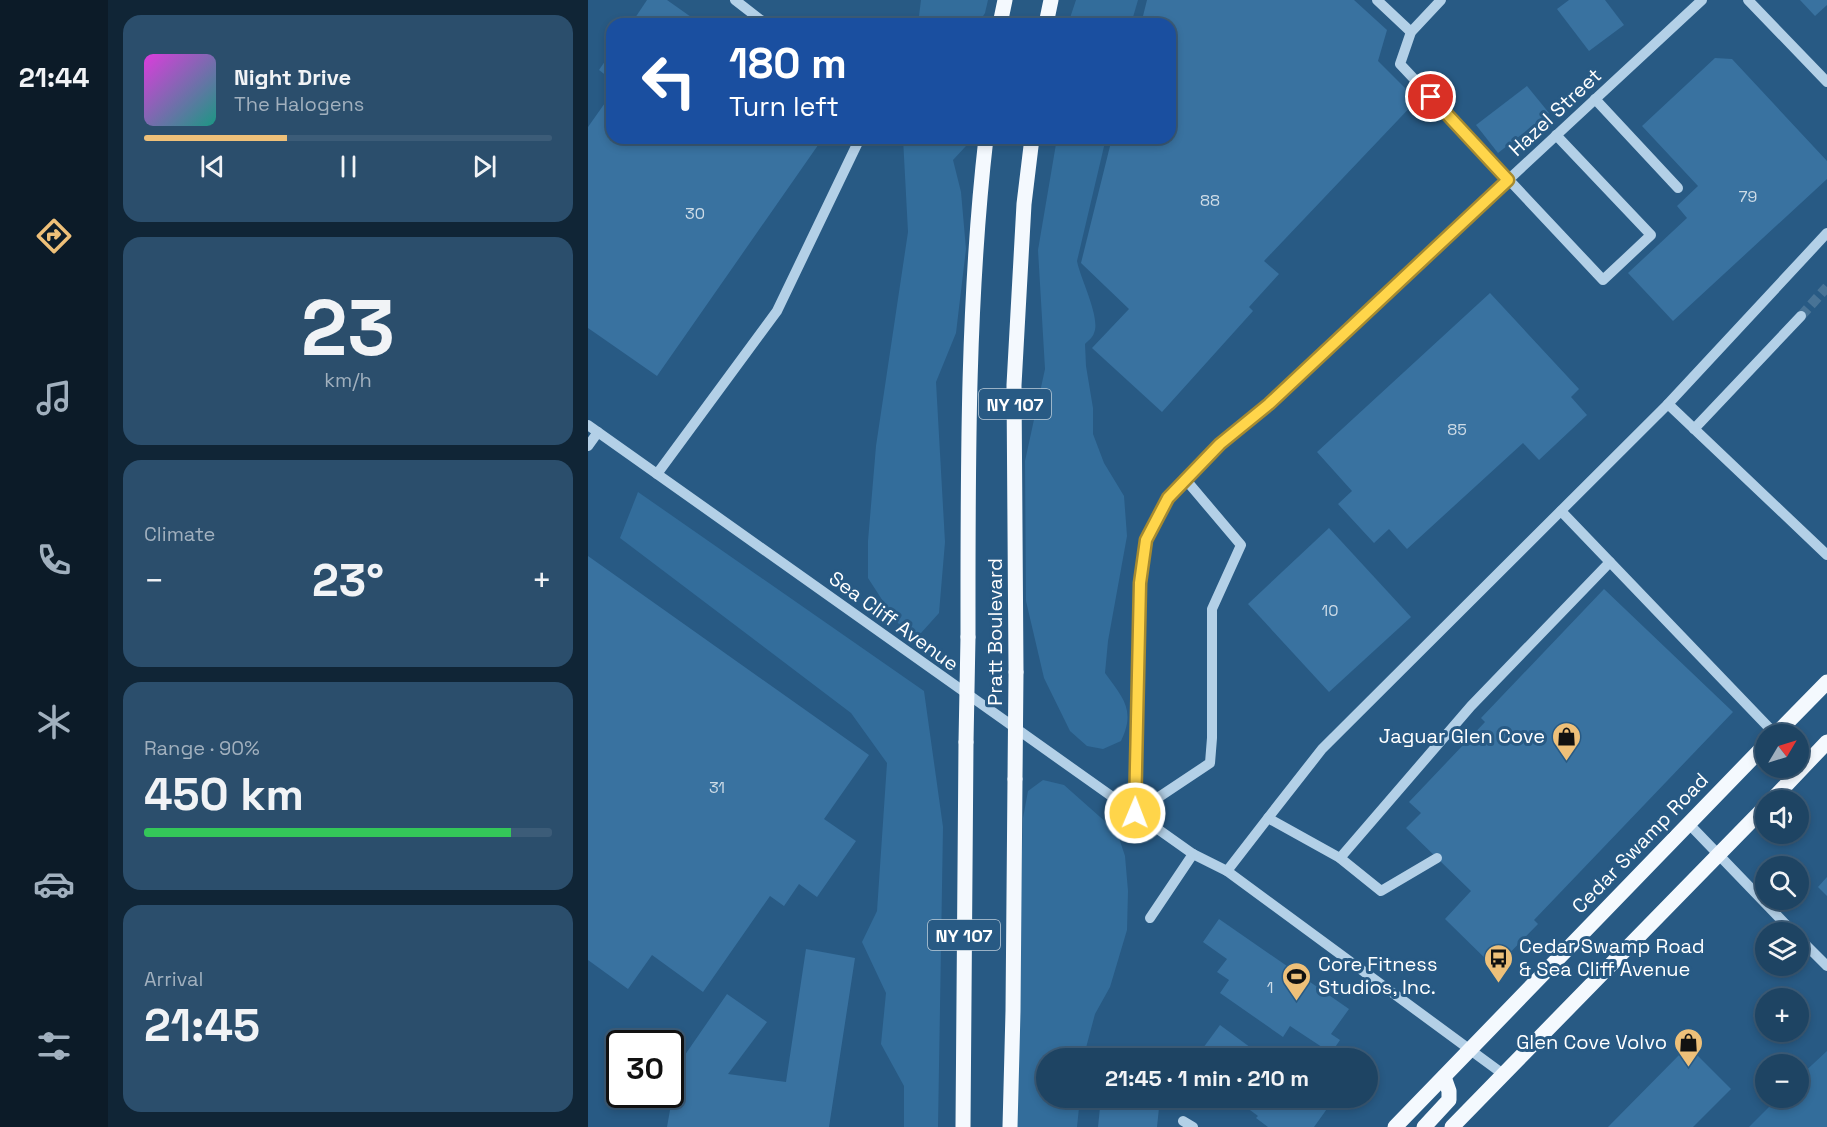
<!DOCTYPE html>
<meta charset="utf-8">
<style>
:root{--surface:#1e4463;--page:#2b4e6c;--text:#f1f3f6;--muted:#a1b0be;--line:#3c5c78;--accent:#eec079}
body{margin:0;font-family:"Space Grotesk",sans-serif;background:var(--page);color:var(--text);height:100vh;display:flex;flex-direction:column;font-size:22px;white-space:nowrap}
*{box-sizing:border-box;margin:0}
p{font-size:20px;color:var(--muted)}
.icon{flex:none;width:33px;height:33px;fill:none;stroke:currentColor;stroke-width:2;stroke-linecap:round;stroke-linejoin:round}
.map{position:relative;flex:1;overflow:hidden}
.details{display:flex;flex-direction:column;gap:15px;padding:15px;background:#102536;width:480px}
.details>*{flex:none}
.banner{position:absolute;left:18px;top:18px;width:570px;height:126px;border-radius:18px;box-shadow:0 3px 9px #0003,0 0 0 2px var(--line);background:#1a4fa0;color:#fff;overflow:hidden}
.needle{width:39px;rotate:52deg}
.tools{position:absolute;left:1167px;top:724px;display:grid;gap:12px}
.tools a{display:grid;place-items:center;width:54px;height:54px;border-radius:50%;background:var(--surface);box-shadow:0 3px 9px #0003,0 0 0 2px var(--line);font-size:30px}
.speed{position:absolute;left:18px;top:1030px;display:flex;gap:12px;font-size:30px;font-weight:700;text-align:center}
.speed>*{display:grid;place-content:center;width:78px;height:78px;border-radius:50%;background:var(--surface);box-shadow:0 3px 9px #0003,0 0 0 2px var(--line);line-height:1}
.speed .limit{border:3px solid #111;border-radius:9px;background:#fff;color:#111}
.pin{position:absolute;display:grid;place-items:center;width:51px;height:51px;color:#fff;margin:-26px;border:3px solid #fff;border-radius:50%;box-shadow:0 2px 6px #0007}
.me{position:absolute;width:66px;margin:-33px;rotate:1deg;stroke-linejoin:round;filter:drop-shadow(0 0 4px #0008)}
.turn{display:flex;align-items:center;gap:21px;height:126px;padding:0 24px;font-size:27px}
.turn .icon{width:78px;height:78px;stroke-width:2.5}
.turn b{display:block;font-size:42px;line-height:51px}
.big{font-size:45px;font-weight:800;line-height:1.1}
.details .widget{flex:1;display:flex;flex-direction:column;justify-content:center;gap:9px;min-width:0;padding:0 21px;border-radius:18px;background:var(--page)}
.details .dial{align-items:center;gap:0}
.dial b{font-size:78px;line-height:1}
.song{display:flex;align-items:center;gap:18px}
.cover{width:72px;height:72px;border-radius:9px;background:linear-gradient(135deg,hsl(300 70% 55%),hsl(170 70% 35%))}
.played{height:6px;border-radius:3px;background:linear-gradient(90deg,var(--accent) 35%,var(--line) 35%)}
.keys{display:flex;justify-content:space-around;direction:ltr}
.heat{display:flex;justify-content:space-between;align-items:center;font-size:33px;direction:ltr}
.charge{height:9px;border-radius:4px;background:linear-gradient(90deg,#34c759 90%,var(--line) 0)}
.trip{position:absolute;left:448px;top:1048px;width:342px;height:60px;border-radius:30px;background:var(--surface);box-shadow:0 3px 9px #0003,0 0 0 2px var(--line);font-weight:800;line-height:60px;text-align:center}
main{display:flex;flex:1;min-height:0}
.tabs{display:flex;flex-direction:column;width:108px;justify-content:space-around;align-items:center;background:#0c1b28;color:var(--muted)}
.tabs .icon{width:42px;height:42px}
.tabs .current{color:var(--accent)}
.tabs b{font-size:27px;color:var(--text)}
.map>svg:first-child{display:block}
</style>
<main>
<nav class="tabs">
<b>21:44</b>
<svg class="icon current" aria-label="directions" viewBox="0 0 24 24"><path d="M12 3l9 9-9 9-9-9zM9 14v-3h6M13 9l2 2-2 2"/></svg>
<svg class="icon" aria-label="music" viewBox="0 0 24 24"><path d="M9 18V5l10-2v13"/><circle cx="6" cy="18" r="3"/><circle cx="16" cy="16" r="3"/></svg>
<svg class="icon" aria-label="phone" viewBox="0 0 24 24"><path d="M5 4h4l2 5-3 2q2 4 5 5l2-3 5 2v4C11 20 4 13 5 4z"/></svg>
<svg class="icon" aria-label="climate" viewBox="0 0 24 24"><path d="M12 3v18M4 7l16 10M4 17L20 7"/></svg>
<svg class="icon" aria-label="car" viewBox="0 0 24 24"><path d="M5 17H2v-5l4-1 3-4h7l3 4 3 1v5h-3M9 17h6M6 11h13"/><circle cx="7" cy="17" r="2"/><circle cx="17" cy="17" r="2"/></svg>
<svg class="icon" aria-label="filters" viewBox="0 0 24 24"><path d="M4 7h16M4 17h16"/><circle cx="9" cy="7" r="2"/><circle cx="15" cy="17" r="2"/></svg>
</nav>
<section class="details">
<div class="widget">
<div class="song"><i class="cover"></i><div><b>Night Drive</b><p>The Halogens</p></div></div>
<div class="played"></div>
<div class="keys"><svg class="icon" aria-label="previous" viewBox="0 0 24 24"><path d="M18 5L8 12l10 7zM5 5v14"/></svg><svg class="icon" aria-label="pause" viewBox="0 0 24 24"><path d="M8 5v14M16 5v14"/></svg><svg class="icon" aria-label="next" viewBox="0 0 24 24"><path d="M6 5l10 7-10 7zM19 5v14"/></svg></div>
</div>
<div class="widget dial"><b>23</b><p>km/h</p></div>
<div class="widget"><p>Climate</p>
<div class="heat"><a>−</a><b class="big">23°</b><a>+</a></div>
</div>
<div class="widget"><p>Range · 90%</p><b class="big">450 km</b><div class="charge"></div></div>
<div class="widget"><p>Arrival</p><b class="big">21:45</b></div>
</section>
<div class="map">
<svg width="1239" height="1127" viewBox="0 0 1239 1127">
<rect width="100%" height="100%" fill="#285a84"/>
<g fill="#336d9b">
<path d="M 333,0 L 400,0 L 397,13 L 390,24 L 330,24 Z"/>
<path d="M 488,0 L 550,0 L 543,24 L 480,24 Z"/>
<path d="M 315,138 L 381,138 L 378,146 L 365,160 L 373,192 L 378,249 L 368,333 L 348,382 L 357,542 L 351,613 L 333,633 L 316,631 L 302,612 L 280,578 L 280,541 L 288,446 L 320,232 Z"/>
<path d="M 469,138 L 518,138 L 489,261 C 492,278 513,318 506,333 C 505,337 500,341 497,344 L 498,366 L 505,408 L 505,434 L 516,463 L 536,496 L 539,536 L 520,641 L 517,673 C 535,698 548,710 533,741 L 515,749 L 499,746 L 482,731 L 456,678 L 438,601 L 437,461 L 457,369 L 450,250 Z"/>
<path d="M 50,492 L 336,691 L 355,827 L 350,1127 L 316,1127 L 316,1086 L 293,1044 L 298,993 L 274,942 L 289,911 L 299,763 L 263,713 L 32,538 Z"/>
<path d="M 455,780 L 476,785 L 529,832 L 537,856 L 540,891 L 539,930 L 522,987 L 507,1014 L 495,1059 L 459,1059 L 459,1098 L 492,1098 L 489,1127 L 426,1127 L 435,818 L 440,791 Z"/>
<path d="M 1239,1051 L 1239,1127 L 1161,1127 L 1190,1098 L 1210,1098 L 1211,1077 Z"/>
</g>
<g fill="#3972a0">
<path d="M 59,0 L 79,0 L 113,24 L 43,24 Z"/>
<path d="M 559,0 L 766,0 L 799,30 L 790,61 L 829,100 L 676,261 L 691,274 L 661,307 L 665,311 L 574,412 L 504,348 L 541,309 L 493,263 L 524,138 L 582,138 L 582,24 L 553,24 Z"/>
<path d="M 981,0 L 1017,0 L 1036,25 L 1001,51 L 969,9 Z"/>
<path d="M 1212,0 L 1239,0 L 1239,5 L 1227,16 Z"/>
<path d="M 24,51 L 24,80 L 11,70 Z"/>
<path d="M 1127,58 L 1144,59 L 1239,161 L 1239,179 L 1085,321 L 1040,273 L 1099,218 L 1089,206 L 1110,186 L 1054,126 Z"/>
<path d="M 939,86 L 961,113 L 910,153 L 888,125 Z"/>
<path d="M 24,93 L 24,138 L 235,138 L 69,376 L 0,328 L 0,127 Z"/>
<path d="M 902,293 L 991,389 L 983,397 L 999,415 L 951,460 L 935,443 L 819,549 L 801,529 L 786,543 L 750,504 L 764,491 L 729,452 Z"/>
<path d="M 741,528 L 823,617 L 741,692 L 660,604 Z"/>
<path d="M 0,556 L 281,755 L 236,819 L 268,841 L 229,897 L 211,884 L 196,906 L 182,896 L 115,992 L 64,955 L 40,989 L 0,960 Z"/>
<path d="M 1016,589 L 1145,712 L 946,920 L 950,924 L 907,968 L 857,919 L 883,891 L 818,828 L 833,813 L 821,802 L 897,722 L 893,718 Z"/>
<path d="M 1239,877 L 1239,896 L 1230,887 Z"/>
<path d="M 631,919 L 761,1009 L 743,1034 L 752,1040 L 743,1053 L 702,1026 L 695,1037 L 632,993 L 641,980 L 629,972 L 639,959 L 615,942 Z"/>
<path d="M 218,949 L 267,958 L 241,1127 L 79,1127 L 90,1065 L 139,994 L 179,1022 L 140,1074 L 198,1082 Z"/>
<path d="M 632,1025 L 678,1059 L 607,1059 Z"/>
<path d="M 1100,1046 L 1143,1089 L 1105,1127 L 1020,1127 Z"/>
<path d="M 513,1098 L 572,1098 L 569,1127 L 510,1127 Z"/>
<path d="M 646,1098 L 743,1098 L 739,1104 L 741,1106 L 726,1127 L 680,1127 L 668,1118 L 670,1116 Z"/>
</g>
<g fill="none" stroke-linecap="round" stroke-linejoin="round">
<path stroke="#487396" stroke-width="10" stroke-dasharray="10 5" stroke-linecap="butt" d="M 1213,316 L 1239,287"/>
<g stroke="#b3d0e7" stroke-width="10">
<path d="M 147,0 L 178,24"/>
<path d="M 789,0 L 823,32"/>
<path d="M 853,0 L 823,32 L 812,64 L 1015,280 L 1063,235 L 968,135"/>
<path d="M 1160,0 L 1239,82"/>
<path d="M 1007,99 L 1090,188"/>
<path d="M 1080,404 L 1239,233"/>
<path d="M 0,425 L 605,854 L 639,871 L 915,1074"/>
<path d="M 1106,429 L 1213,316"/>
<path d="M 0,446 L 10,432"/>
<path d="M 69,474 L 189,311 L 272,138"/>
<path d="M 973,511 L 1188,735"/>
<path d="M 547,813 L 552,583 L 558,540 L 580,498 L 632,444 L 680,403 L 1114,0"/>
<path d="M 547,813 L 622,763 L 624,738 L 624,609 L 653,545 L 598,480"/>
<path d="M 680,818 L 734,749 L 1080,404 L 1239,555"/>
<path d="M 1100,823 L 1206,933"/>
<path d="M 752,858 L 793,891 L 849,858"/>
<path d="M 639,871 L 680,818 L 752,858 L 883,706 L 1022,562"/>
<path d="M 562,918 L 605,854"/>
<path d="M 1210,937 L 1239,966"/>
<path d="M 595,1121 L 605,1127"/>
</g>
<g stroke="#f4f9fe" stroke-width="15">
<path d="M 412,24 L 417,0"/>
<path d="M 458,24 L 463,0"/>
<path d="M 380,637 C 380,470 379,304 398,138"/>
<path d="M 428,672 L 426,385 L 436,204 L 444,138"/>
<path d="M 1187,735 L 1239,682"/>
<path d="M 1183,801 L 1239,742"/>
<path d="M 375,1127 L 378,742"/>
<path d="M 422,1127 L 425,1011 L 427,779"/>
<path d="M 807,1127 L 1178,744"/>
<path d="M 836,1127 L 861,1100 L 861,1091 L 856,1077"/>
<path d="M 864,1127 L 1178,806"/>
</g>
<g stroke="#f4f9fe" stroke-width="15">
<path d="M 378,742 L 380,637"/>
<path d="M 427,779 L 428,672"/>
</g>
</g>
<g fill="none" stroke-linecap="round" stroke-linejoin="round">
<defs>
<path id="route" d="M 547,813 L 552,583 L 558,540 L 580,498 L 632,444 L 681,404 L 920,180 L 843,97"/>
</defs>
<use href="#route" stroke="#a68a30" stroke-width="15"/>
<use href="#route" stroke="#ffd54a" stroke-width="10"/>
</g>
<defs>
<symbol id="shop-pin" viewBox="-11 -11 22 30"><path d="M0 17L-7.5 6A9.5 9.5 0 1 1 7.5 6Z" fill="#eec079" stroke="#285a84"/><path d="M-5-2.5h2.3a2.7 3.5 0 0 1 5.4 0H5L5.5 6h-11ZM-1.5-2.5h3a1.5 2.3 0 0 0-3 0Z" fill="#111"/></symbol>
<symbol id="bus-pin" viewBox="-11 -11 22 30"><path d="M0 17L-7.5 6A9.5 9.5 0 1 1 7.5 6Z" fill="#eec079" stroke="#285a84"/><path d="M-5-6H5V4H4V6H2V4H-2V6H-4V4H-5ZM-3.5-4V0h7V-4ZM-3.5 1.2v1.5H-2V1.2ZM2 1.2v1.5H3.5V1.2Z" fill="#111"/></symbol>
<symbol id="stadium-pin" viewBox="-11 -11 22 30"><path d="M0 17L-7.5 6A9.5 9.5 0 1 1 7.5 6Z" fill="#eec079" stroke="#285a84"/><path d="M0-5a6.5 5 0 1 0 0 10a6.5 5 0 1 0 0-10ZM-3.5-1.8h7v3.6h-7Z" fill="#111"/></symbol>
</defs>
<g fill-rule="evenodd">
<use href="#shop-pin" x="962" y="720" width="33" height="45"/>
<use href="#bus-pin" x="894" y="942" width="33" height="45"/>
<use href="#stadium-pin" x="692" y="960" width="33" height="45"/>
<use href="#shop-pin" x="1084" y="1026" width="33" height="45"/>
</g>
<g text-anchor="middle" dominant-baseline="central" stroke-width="6" stroke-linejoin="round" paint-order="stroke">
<g font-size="16" fill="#cedce7">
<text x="1160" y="196">79</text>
<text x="622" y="200">88</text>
<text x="107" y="213">30</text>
<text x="869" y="429">85</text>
<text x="742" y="610">10</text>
<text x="129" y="787">31</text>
<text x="682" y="987">1</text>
</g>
<g fill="#285a84" stroke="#beceda" stroke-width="1.5">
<rect x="391" y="389" width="72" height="30" rx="4.5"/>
<rect x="340" y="920" width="72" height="30" rx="4.5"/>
</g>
<g font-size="18" font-weight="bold" fill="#fff">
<text x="427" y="404">NY 107</text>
<text x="376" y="935">NY 107</text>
</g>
<g font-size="20" fill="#fff" stroke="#285a84">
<text transform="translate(967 112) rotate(-43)">Hazel Street</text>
<text transform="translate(306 621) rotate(36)">Sea Cliff Avenue</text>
<text transform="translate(407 632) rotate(-90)">Pratt Boulevard</text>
<text transform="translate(1052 843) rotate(-46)">Cedar Swamp Road</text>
</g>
<g font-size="20" fill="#fff" stroke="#285a84" text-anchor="end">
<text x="957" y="736">Jaguar Glen Cove</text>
<text x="931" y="946" text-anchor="start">Cedar Swamp Road<tspan x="931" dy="23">&amp; Sea Cliff Avenue</tspan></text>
<text x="730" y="964" text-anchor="start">Core Fitness<tspan x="730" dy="23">Studios, Inc.</tspan></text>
<text x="1079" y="1042">Glen Cove Volvo</text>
</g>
</g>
</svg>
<div class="tools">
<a><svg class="needle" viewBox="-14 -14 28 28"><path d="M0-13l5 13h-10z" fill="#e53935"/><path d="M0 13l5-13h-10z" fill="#a1b0be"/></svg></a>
<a><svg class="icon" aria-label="sound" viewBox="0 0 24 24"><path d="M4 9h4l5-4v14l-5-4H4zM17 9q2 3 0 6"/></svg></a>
<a><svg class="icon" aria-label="search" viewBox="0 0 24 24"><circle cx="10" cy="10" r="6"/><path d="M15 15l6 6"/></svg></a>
<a><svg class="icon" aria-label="layers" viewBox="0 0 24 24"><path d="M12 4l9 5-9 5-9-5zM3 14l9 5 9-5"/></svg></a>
<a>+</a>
<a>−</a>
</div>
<div class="speed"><div class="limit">30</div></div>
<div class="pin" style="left:843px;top:97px;background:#d93025"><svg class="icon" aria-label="arrive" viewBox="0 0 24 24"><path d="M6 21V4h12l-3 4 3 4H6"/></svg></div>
<svg class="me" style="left:547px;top:813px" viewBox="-20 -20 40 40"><circle r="17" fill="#ffd54a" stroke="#fff" stroke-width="3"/><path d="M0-11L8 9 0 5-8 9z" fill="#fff"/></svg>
<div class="trip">21:45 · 1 min · 210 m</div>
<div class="banner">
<div class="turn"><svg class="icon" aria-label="left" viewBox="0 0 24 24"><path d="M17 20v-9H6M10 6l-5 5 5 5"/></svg><div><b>180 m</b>Turn left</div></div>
</div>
</div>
</main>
